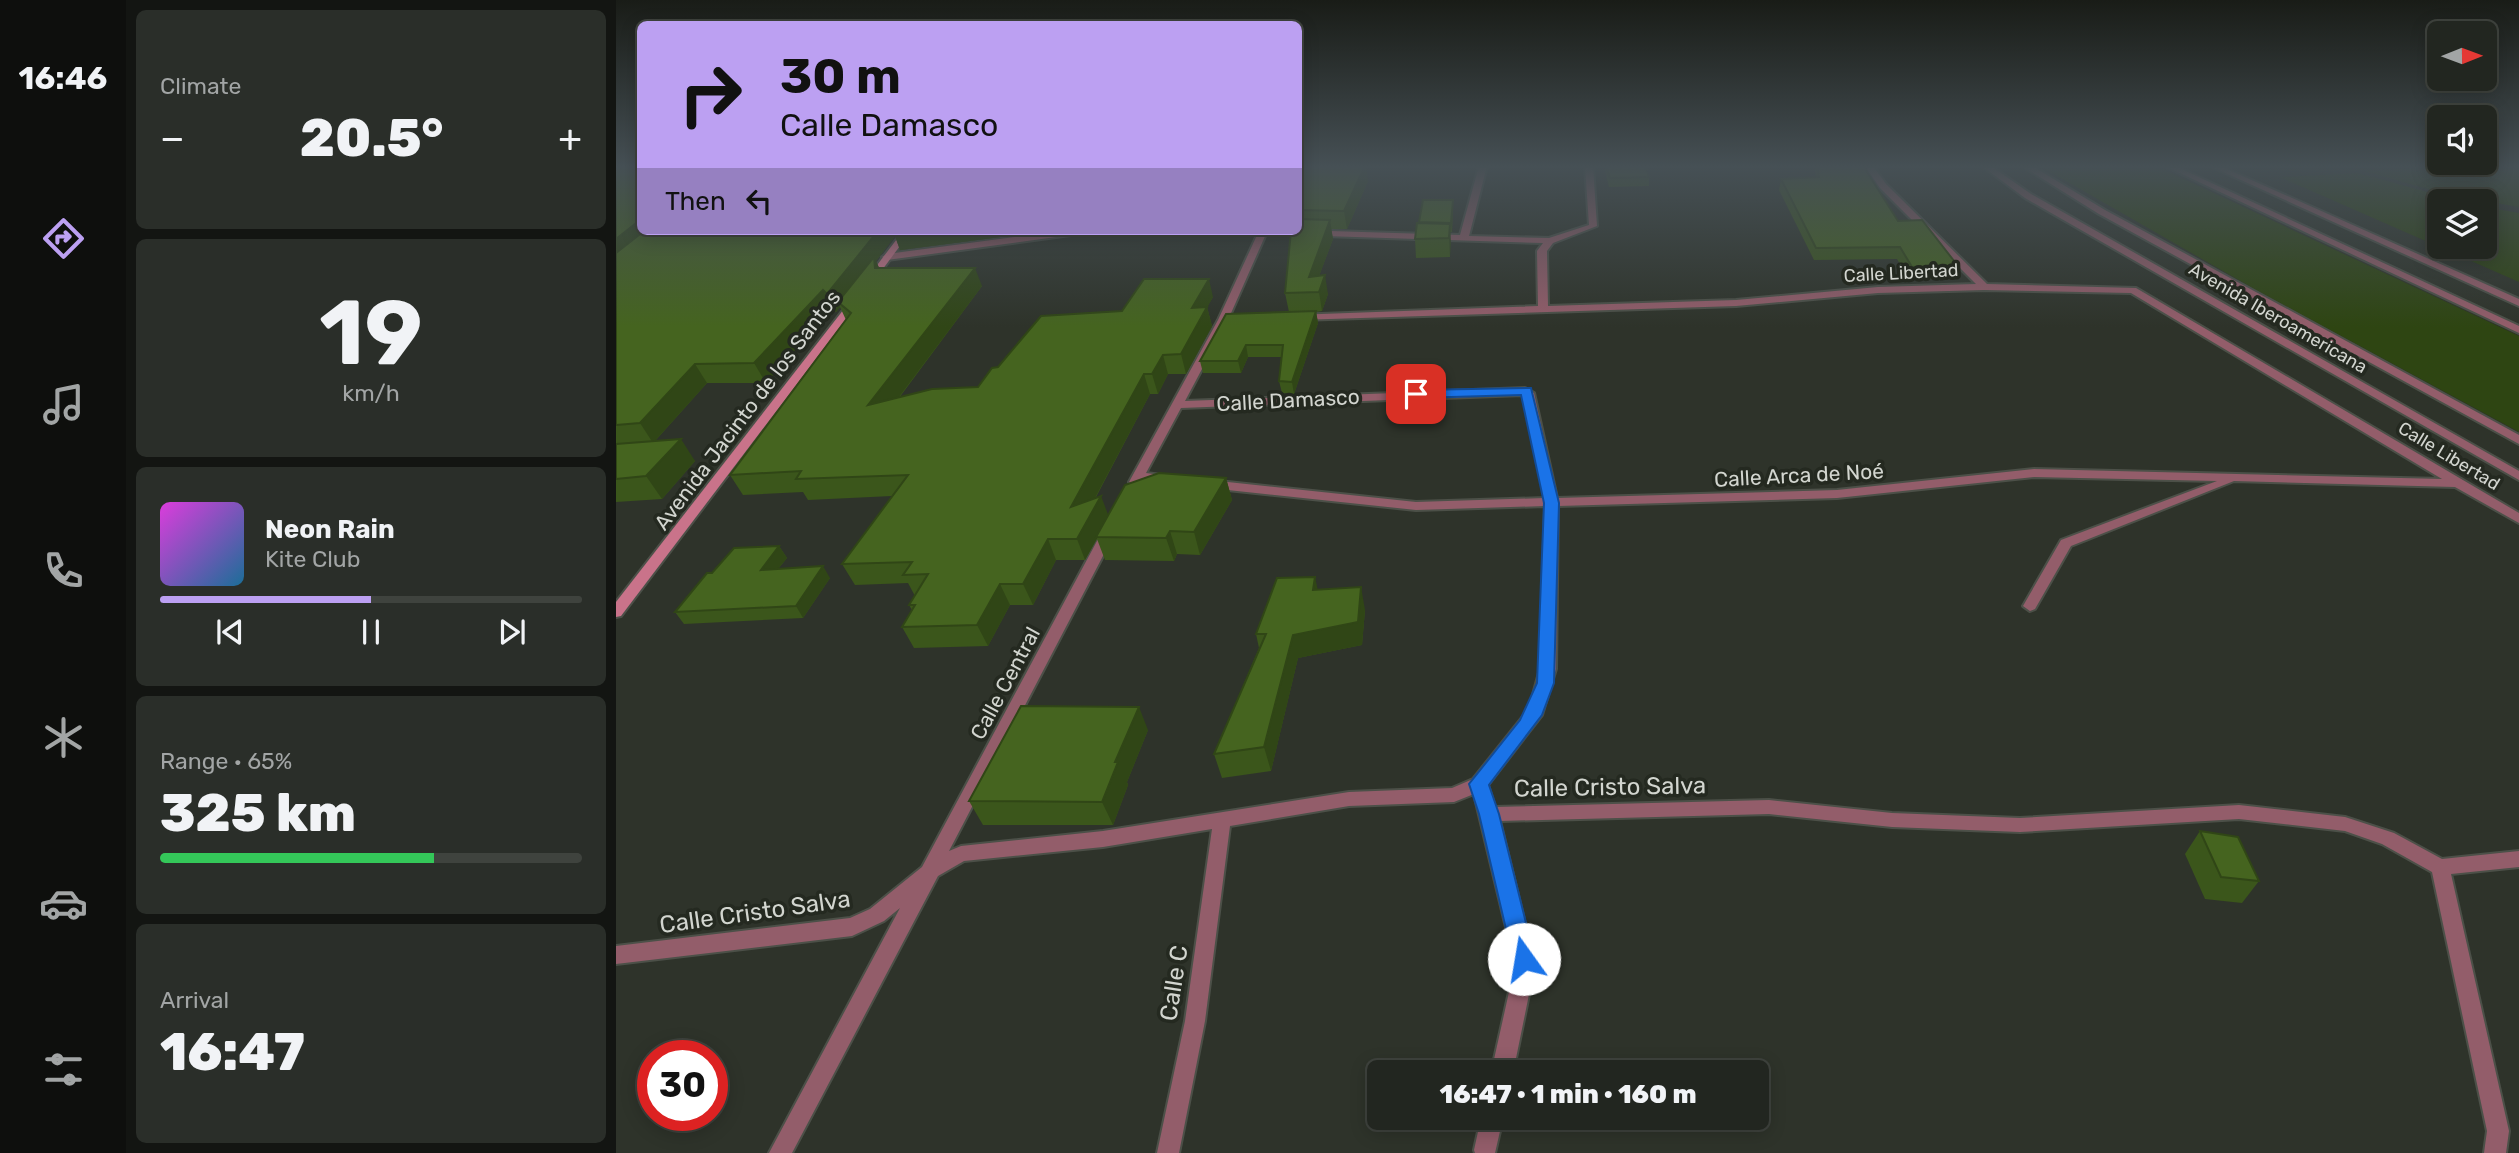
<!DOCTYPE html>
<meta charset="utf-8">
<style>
:root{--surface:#222620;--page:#2a2e29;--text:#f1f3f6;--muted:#a2a5a5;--line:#3f433e;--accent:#bca0f2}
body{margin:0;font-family:Rubik,sans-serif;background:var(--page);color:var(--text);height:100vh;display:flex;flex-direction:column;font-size:26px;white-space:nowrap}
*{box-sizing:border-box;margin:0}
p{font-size:23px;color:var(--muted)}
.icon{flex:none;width:38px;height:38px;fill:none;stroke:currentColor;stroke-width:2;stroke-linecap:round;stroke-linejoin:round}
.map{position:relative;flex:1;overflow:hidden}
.side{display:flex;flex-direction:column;gap:10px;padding:10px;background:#131512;width:490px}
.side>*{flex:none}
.banner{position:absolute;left:21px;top:21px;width:665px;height:214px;border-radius:10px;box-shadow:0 4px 18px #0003,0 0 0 2px var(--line);background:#bca0f2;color:#111;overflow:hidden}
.needle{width:46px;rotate:89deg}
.tools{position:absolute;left:1811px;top:21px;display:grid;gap:14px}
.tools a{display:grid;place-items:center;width:70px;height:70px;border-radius:10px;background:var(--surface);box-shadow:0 4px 18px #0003,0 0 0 2px var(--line);font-size:35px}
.speed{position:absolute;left:21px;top:1040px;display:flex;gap:14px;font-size:35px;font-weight:700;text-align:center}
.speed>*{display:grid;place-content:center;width:91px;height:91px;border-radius:50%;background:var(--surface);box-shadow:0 4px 18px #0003,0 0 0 2px var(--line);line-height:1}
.speed .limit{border:10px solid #d22;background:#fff;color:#111}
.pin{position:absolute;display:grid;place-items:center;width:60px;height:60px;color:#fff;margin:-30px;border-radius:14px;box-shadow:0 4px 10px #0006}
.me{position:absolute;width:77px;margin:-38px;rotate:347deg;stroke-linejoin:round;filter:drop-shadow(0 0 5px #0008)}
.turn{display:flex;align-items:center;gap:24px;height:147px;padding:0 28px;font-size:32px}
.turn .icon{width:91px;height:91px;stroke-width:2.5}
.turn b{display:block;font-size:49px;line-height:60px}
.then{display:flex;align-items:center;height:66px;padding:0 28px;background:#0003;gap:14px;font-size:26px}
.big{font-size:52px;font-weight:800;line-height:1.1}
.side .card{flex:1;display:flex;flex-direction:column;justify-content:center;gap:10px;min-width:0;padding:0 24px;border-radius:10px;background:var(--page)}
.side .dial{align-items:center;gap:0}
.dial b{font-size:91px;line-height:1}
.song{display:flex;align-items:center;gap:21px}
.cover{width:84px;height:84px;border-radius:10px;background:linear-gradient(135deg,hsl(300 70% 55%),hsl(200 70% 35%))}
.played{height:7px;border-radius:4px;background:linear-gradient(90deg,var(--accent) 50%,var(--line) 50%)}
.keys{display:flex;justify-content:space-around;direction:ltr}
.heat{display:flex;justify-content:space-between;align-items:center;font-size:38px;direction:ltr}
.charge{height:10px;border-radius:5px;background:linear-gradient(90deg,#34c759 65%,var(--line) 0)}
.trip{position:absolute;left:751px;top:1060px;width:402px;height:70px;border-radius:10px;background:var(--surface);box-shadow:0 4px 18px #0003,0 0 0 2px var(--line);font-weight:800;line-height:70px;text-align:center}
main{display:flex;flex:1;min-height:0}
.dock{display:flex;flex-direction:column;width:126px;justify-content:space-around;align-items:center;background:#0e0f0d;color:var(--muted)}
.dock .icon{width:49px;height:49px}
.dock .current{color:var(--accent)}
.dock b{font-size:32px;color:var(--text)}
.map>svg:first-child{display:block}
</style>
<main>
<nav class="dock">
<b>16:46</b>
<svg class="icon current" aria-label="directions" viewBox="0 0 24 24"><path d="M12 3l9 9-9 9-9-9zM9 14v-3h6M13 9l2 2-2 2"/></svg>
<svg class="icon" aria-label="music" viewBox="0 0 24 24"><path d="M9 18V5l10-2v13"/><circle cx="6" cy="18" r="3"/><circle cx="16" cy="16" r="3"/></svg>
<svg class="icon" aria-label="phone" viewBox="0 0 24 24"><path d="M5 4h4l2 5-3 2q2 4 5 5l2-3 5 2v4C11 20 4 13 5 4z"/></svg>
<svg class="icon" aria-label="climate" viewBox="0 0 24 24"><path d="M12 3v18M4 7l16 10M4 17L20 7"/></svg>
<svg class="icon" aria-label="car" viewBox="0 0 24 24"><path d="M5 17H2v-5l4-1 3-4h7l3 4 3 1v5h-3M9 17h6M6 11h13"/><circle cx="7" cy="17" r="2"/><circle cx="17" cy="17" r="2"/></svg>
<svg class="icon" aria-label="filters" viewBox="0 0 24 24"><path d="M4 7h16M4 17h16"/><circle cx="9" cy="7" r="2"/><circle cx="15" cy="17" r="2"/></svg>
</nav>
<section class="side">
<div class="card"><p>Climate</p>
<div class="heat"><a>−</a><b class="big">20.5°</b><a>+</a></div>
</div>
<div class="card dial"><b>19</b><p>km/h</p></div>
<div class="card">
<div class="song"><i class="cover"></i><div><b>Neon Rain</b><p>Kite Club</p></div></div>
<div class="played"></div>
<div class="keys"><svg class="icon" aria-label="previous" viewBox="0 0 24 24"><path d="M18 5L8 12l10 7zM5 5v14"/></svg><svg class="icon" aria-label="pause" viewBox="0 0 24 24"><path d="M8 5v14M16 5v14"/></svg><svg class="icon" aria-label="next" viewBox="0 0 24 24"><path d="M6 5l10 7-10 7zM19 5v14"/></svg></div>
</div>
<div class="card"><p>Range · 65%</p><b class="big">325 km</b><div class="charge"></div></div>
<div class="card"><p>Arrival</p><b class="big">16:47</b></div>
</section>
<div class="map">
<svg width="1903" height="1153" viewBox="0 0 1903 1153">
<rect width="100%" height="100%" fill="#2e332a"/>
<g fill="#2e4512">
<path d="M 1424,166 L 1540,166 L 1903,336 L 1903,432 L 1640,290 Z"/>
<path d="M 1834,166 L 1903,166 L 1903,207 L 1830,194 L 1748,171 Z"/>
<path d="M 1742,173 L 1844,201 L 1824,201 L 1824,247 L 1869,247 L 1869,207 L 1903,213 L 1903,282 L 1664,177 Z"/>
</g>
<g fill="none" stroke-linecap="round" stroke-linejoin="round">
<defs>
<g id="minor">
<path d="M 691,166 L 685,175 L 682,175 L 683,166 Z"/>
<path d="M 863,166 L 871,166 L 853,236 L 933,238 L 973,225 L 969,166 L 977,166 L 981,226 L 937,243 L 931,251 L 932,306 L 1120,300 L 1262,287 L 1360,284 L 1264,188 L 1249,166 L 1257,166 L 1270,184 L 1371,284 L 1520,288 L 1903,513 L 1903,523 L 1839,487 L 1618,481 L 1455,546 L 1419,609 L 1414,611 L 1407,606 L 1445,540 L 1601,481 L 1418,477 L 1221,498 L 942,506 L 940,669 L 926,715 L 872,785 L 879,807 L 1153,800 L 1276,813 L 1404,818 L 1623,805 L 1729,817 L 1778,833 L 1826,859 L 1903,851 L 1903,867 L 1835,874 L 1893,1131 L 1890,1153 L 1868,1153 L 1871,1131 L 1816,872 L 1766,844 L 1729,831 L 1623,819 L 1404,832 L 1276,827 L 1153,814 L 884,821 L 919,965 L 897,1073 L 875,1073 L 899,965 L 858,794 L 838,802 L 733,806 L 614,826 L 589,1021 L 563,1153 L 541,1153 L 569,1021 L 596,829 L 487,847 L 348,861 L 322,876 L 176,1153 L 153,1153 L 284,908 L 268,921 L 236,936 L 0,964 L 0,946 L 234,918 L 254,909 L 306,867 L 488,528 L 493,527 L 500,531 L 333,851 L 345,846 L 487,831 L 733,792 L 836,788 L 857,779 L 913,709 L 924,669 L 929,506 L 800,510 L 593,488 L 587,484 L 593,480 L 800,502 L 929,498 L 907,395 L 565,408 L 530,473 L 553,476 L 555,479 L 553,482 L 526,480 L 523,485 L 519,486 L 513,482 L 602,320 L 642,233 L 640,231 L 682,230 L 844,235 ZM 650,234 L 927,243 L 921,251 L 922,306 L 678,315 L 677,317 L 682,320 L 1120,306 L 1262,293 L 1368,290 L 1515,293 L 1826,479 L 1418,469 L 1221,490 L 941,498 L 918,393 L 909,388 L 569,401 L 612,320 Z"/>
<path d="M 443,231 L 466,231 L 462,234 L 271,260 L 266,257 L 271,254 Z"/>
<path d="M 865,1118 L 887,1118 L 879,1153 L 859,1153 L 858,1150 Z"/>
</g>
<g id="tertiary">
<path d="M 1366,166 L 1375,166 L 1415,194 L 1903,471 L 1903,480 L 1409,198 Z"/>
<path d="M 1406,166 L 1416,166 L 1489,210 L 1903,435 L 1903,444 L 1483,214 Z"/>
<path d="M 1549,166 L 1559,166 L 1903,326 L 1903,333 Z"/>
<path d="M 1594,166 L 1604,166 L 1903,299 L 1903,306 Z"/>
</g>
<g id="secondary">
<path d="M 287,231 L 295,231 L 255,285 L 249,285 L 249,281 Z"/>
<path d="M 235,300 L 243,302 L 5,616 L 0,617 L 0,602 Z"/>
</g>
</defs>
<use href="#minor" stroke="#4c5048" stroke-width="4"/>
<use href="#tertiary" stroke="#4c5048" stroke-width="4"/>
<use href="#secondary" stroke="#4c5048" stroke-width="4"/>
<use href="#minor" fill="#935d6a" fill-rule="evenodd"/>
<use href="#tertiary" fill="#935d6a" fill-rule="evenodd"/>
<use href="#secondary" fill="#c9738a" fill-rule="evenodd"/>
</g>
<g fill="#3b561b">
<path d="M 0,166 L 24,231 L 432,231 L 284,250 L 279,236 L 260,261 L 263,268 L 366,286 L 283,398 L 362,387 L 382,367 L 506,311 L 597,297 L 591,307 L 596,326 L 570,374 L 552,374 L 542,394 L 534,394 L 479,499 L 492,516 L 610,478 L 616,500 L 584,555 L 561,554 L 558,561 L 489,560 L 481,539 L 469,560 L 440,560 L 417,605 L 394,605 L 372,646 L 298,648 L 286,627 L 296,610 L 293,605 L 299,596 L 292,583 L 239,585 L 226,564 L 276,496 L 192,500 L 187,492 L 127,495 L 114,475 L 230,320 L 224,307 L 220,312 L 216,309 L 150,383 L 91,383 L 39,441 L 79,461 L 46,499 L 0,502 Z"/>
<path d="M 988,166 L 1029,166 L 1033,177 L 1033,186 L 993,187 Z"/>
<path d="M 1198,166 L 1249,166 L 1251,172 L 1282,221 L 1342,266 L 1339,278 L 1293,279 L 1281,259 L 1198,260 L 1163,190 L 1165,179 L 1200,177 Z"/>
<path d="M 682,178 L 752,181 L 731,229 L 715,229 L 717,239 L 703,276 L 712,294 L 706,311 L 700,312 L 702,323 L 678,394 L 666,393 L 663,381 L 665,357 L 632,357 L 625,373 L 587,373 L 584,361 L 673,312 L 669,293 L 682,231 Z"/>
<path d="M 807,200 L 837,209 L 836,232 L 834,232 L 834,257 L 800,258 L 799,239 L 803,223 Z"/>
<path d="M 163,546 L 171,558 L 162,569 L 214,578 L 187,618 L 68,624 L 59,612 L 96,573 Z"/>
<path d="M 702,590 L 749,610 L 746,645 L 682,658 L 655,771 L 606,778 L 598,754 L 643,648 L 640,634 Z"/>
<path d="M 532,730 L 511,782 L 512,785 L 497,825 L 367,825 L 353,801 Z"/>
<path d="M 1584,831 L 1643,881 L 1626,903 L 1589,899 L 1569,854 Z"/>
</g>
<g fill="#304616">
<path d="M 749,166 L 750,166 L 752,181 L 731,229 L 728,211 Z"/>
<path d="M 837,200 L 837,209 L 836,232 L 835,223 Z"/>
<path d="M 24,220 L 24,231 L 42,231 L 0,266 L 0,239 Z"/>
<path d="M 714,220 L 717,239 L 697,292 L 693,277 Z"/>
<path d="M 834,224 L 835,243 L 834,257 L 833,238 Z"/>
<path d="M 262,231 L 432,231 L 284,250 L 279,236 L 260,261 L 266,274 L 222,302 L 224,307 L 220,312 L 211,294 Z"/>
<path d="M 359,268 L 366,286 L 262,425 L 252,405 Z"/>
<path d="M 709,275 L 712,294 L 706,311 L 703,292 Z"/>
<path d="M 593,279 L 597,297 L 581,326 L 576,308 Z"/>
<path d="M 207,290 L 216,309 L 150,383 L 138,363 Z"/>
<path d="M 591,307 L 596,326 L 570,374 L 565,354 Z"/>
<path d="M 700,311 L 702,323 L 678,394 L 676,382 Z"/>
<path d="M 630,345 L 632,357 L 625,373 L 622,361 Z"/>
<path d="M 547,355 L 552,374 L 542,394 L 536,374 Z"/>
<path d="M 79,364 L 91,383 L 37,443 L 24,423 Z"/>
<path d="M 528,374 L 534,394 L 463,528 L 455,507 Z"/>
<path d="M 65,439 L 79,461 L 46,499 L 30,476 Z"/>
<path d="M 610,478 L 616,500 L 584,555 L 578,532 Z"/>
<path d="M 485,496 L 493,517 L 469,560 L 461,539 Z"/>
<path d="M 554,531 L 561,554 L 558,561 L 550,538 Z"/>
<path d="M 432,539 L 440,560 L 417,605 L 407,584 Z"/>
<path d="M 163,546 L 171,558 L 152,581 L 145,570 Z"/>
<path d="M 207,566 L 214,578 L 187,618 L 180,606 Z"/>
<path d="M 699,577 L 704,600 L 697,590 Z"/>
<path d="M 384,584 L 394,605 L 372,646 L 361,625 Z"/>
<path d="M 745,587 L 749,610 L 746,645 L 682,658 L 655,771 L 648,747 L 677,635 Z"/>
<path d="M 523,707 L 532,730 L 511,782 L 512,785 L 497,825 L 486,802 L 499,762 Z"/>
</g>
<g fill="#45641f" stroke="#304616" stroke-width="2">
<path d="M 0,166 L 24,166 L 24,220 L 0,239 Z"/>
<path d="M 689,166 L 749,166 L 728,211 L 682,210 L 682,178 Z"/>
<path d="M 990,166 L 1029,166 L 1033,177 L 994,178 Z"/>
<path d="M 1201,166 L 1249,166 L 1251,172 L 1282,221 L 1306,220 L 1342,266 L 1296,267 L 1284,247 L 1200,248 L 1165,179 L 1203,177 Z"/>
<path d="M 807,200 L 837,200 L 835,223 L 803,222 Z"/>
<path d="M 682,219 L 714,220 L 693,277 L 709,275 L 703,292 L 669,293 L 675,231 L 682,231 Z"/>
<path d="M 801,223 L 834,224 L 833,238 L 799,239 Z"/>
<path d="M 28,231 L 262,231 L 211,294 L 207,290 L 138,363 L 79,364 L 24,423 L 0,425 L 0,253 Z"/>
<path d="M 258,257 L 259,268 L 359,268 L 252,405 L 316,389 L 362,387 L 376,368 L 382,367 L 425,316 L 506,311 L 528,279 L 593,279 L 576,308 L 591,307 L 565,354 L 547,355 L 536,374 L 528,374 L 455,507 L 485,496 L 461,539 L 432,539 L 407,584 L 384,584 L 361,625 L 286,627 L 299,605 L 293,605 L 312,574 L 287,575 L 296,562 L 226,564 L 292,475 L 180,479 L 185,471 L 114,475 L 235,313 L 222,302 Z"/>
<path d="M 700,311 L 676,382 L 663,381 L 667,345 L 630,345 L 622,361 L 584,361 L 610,314 Z"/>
<path d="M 65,439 L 30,476 L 0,479 L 0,444 Z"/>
<path d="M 543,473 L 610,478 L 578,532 L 554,531 L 550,538 L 480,537 L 509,485 Z"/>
<path d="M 163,546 L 145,570 L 207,566 L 180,606 L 59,612 L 91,573 L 96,573 L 118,548 Z"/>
<path d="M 699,577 L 697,590 L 745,587 L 742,622 L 677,635 L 648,747 L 598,754 L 650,634 L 640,634 L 661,578 Z"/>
<path d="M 405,706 L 523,707 L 499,762 L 502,762 L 486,802 L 353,801 Z"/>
<path d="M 1584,831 L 1622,837 L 1643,881 L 1605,877 Z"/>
</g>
<linearGradient id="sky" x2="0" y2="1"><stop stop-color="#191c17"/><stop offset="0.51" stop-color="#465055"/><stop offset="1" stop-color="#465055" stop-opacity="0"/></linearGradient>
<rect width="1903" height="327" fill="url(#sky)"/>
<path fill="#1a73e8" stroke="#114b97" stroke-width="2" d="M 915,388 L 943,503 L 938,683 L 926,715 L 873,785 L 883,814 L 919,959 L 916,966 L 908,969 L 900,966 L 897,959 L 863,814 L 853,784 L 904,720 L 921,683 L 928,503 L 905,395 L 800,398 L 793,394 L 800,390 Z"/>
<g text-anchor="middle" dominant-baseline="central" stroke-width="7" stroke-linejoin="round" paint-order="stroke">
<g font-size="18" fill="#d2d5cf" stroke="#242920">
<text transform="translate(1285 273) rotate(-3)">Calle Libertad</text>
<text transform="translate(1662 318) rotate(30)">Avenida Iberoamericana</text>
<text transform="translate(1833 456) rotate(31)">Calle Libertad</text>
</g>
<g font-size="21" fill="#d2d5cf" stroke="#242920">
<text transform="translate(672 400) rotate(-3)">Calle Damasco</text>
<text transform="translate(131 410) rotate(-53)">Avenida Jacinto de los Santos</text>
<text transform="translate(1183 475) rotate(-3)">Calle Arca de Noé</text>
<text transform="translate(389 683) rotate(-62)">Calle Central</text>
</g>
<g font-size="24" fill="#d2d5cf" stroke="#242920">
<text transform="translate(994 787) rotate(-1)">Calle Cristo Salva</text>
<text transform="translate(139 912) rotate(-8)">Calle Cristo Salva</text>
<text transform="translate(558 983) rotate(-81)">Calle C</text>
</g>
</g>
</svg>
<div class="tools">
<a><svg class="needle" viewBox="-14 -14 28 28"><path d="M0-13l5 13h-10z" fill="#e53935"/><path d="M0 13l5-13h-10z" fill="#a2a5a5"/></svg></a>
<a><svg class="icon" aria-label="sound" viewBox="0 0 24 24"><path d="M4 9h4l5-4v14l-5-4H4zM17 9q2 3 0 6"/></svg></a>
<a><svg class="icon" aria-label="layers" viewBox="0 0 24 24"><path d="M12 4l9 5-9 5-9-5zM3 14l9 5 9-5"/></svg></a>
</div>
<div class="speed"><div class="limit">30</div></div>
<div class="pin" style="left:800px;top:394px;background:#d93025"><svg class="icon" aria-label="arrive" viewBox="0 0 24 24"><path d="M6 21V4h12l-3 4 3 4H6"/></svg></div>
<svg class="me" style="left:908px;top:959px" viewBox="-20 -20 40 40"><circle r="19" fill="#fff"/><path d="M0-13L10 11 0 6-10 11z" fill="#1a73e8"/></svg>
<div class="trip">16:47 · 1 min · 160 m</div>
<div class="banner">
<div class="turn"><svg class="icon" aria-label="right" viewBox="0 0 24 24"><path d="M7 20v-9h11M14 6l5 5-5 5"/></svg><div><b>30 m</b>Calle Damasco</div></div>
<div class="then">Then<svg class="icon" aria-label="left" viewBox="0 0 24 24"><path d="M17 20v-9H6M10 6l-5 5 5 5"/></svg></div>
</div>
</div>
</main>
